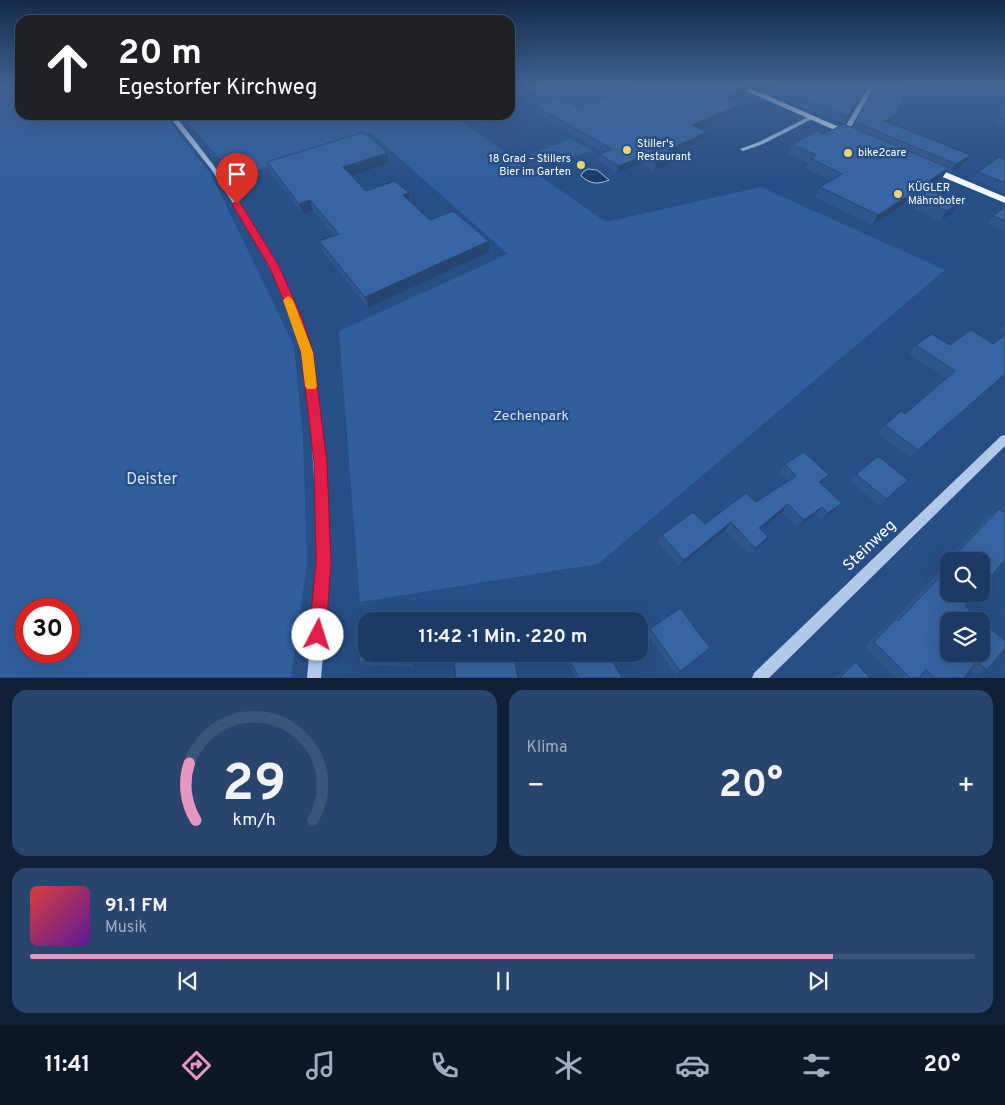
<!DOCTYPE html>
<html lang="de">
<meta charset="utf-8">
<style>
:root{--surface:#1d3a64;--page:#2a456d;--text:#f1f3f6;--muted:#a0adbf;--line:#3b5478;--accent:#e797bd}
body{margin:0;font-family:Overpass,sans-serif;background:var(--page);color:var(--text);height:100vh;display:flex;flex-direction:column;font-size:19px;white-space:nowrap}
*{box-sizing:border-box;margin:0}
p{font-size:16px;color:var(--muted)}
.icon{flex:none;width:28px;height:28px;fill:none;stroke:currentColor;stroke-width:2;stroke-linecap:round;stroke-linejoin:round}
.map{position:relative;height:678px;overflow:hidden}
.details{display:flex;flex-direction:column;gap:12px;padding:12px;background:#102037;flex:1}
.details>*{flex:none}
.guide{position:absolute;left:15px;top:15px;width:500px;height:105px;border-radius:15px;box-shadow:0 5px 20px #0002,0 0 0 1px var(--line);background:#202124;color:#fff;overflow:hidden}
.buttons{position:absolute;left:940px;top:552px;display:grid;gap:10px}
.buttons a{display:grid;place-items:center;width:50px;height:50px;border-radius:10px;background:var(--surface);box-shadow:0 5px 20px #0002,0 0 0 1px var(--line);font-size:25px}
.speed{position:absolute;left:15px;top:598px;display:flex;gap:10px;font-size:25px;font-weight:700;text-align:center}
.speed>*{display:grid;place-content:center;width:65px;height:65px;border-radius:50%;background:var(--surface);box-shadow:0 5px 20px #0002,0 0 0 1px var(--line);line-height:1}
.speed .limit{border:8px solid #d22;background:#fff;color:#111}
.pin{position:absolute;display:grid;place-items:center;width:42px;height:42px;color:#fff;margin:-51px -21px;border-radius:50% 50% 50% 0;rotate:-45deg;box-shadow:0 0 5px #0007}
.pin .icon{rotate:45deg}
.me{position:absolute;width:55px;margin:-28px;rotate:5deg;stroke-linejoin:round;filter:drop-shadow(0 0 4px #0008)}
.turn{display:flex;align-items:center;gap:18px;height:105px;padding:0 20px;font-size:22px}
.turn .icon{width:65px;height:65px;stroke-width:2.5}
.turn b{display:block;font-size:35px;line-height:42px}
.big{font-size:38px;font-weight:700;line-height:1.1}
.details .card{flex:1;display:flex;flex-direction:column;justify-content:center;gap:8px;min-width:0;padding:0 18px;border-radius:15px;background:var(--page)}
.details .dial{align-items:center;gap:0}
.dial svg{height:130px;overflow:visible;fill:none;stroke:var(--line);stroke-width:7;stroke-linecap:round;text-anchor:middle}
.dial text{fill:var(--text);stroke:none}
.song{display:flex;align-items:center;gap:15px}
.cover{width:60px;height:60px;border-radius:8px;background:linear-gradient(135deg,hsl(0 70% 55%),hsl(270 70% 35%))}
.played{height:5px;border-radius:2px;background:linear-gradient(90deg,var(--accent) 85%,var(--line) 85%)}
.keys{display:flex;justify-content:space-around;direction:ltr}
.heat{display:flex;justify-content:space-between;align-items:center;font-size:28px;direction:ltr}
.details .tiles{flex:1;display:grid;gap:12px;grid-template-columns:1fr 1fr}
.card:last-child{grid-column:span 2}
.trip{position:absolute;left:358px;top:612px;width:290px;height:50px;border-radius:15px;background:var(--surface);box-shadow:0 5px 20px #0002,0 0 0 1px var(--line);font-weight:700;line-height:50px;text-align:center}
.tabs{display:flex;height:80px;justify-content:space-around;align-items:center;background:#0c1728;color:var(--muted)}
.tabs .icon{width:35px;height:35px}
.tabs .on{color:var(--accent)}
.tabs b{font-size:22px;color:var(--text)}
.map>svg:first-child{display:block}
</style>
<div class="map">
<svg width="1005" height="678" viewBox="0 0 1005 678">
<rect width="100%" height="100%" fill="#274e85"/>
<g fill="#315f9d" fill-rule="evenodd">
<path d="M 0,85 L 20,85 L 20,115 L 164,115 L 211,174 L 294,346 L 303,437 L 307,563 L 291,677 L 0,677 ZM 26,609 L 69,609 L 69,651 L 26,651 Z"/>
<path d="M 510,85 L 550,85 L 510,99 Z"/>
<path d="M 181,115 L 463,115 L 456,118 L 606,222 L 761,187 L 945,270 L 598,564 L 360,602 L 339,331 L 508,254 L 371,133 L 236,177 Z"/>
<path d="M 571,139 L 593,151 C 570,155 552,170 530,154 Z"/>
</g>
<path fill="#1b3966" stroke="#a5c3e8" d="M 588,169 L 597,170 L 609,180 C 597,185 591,184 581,176 L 583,172 Z"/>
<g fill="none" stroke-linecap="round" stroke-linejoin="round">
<g fill="#b1c8e8" fill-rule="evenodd">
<path d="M 870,85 L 875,85 L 848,132 L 843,133 L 842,132 Z"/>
<path d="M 168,115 L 174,115 C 232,185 284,261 310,349 C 317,371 317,394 319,417 C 329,504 330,590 321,678 L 307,678 L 316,578 L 316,512 L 312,446 L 303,357 L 291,317 L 279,286 L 247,225 L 211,169 Z"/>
<path d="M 812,115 L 815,117 L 814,118 L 763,144 L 743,151 L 740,149 L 759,142 Z"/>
<path d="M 1005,435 L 1005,446 L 769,678 L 752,678 L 754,673 L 1001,436 Z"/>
</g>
<g fill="#f3f7fe" fill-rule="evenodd">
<path d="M 733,85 L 743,85 L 855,134 L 848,136 Z"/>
<path d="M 929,165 L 1005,197 L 1005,203 L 926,170 L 925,168 Z"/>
</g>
</g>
<g fill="#2f568b">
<path d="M 750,85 L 806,85 L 809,86 L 809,85 L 868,85 L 845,124 L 801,107 L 759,88 Z"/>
<path d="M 977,85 L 1005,85 L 1005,127 L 997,125 L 1003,94 L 1005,92 Z"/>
<path d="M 747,93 L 732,100 L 739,111 L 699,128 L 707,132 L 705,139 L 675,154 L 674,161 L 654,171 L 641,163 L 617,173 L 598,161 L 599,154 L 603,152 L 535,113 L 535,106 L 578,108 Z"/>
<path d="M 893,121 L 889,123 L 966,162 L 951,172 L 947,170 L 942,178 L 928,187 L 960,202 L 953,212 L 940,221 L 904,204 L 872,225 L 815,197 L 820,187 L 831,180 L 805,168 L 808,163 L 788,154 L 792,144 L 824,134 L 853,127 L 855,122 Z"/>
<path d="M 387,153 L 389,163 L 351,176 L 366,191 L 410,202 L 430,220 L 489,252 L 368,308 L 323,252 L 319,241 L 334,236 L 313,211 L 303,214 L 270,173 L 267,162 Z"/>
<path d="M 1005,160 L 1005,192 L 973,179 L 978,172 Z"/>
<path d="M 1005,207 L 1005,231 L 987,223 L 993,216 Z"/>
<path d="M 1005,325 L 1005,333 L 1000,330 Z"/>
<path d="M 916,345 L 950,345 L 1005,374 L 910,457 L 878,433 L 885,425 L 905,414 L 946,378 L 909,354 Z"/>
<path d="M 785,464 L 821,483 L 842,503 L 834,511 L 821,521 L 815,515 L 797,527 L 782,512 L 760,529 L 768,537 L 762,544 L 749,554 L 725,530 L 679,567 L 658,542 L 662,535 L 705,524 L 756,502 L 788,481 L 779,472 Z"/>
<path d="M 856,474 L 908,480 L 879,506 L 850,481 Z"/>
<path d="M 1005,505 L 1005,560 L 949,561 L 949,594 L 965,606 L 987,670 L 975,675 L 970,670 L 964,678 L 895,678 L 865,646 L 887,624 L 894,620 L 941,570 L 938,568 L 988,516 L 999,509 L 1001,510 Z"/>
<path d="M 650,629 L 710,648 L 676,675 L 647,634 Z"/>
<path d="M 366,654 L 417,654 L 415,667 L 363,665 L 359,661 Z"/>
<path d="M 563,654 L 608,654 L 622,678 L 576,678 Z"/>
<path d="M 855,662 L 870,678 L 836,678 L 847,666 Z"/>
</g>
<g fill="#264671">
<path d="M 867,85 L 868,85 L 845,124 L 848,116 Z"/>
<path d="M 750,86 L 747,93 L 722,104 L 724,96 Z"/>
<path d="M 741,104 L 739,111 L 690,132 L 692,125 Z"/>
<path d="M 897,114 L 893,121 L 880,128 L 884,121 Z"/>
<path d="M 707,132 L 705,139 L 667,158 L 668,150 Z"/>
<path d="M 387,153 L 389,163 L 346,178 L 343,167 Z"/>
<path d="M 676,154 L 674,161 L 654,171 L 656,163 Z"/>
<path d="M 971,155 L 966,162 L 951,172 L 956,164 Z"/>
<path d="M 642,156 L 641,163 L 617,173 L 619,166 Z"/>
<path d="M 949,168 L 942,178 L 917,195 L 923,185 Z"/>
<path d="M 409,193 L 410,204 L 403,195 Z"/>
<path d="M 911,194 L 904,204 L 872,225 L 878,215 Z"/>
<path d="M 310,200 L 313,211 L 303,214 L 299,204 Z"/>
<path d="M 960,202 L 953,212 L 940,221 L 947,211 Z"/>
<path d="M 489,241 L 489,252 L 368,308 L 365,297 Z"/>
<path d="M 829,475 L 822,483 L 812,490 L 819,482 Z"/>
<path d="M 842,503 L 834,511 L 821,521 L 828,513 Z"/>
<path d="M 788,504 L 782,512 L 753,535 L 759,528 Z"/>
<path d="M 822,507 L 815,515 L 797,527 L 804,520 Z"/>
<path d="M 731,522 L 725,530 L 679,567 L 684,560 Z"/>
<path d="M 768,537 L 762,544 L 749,554 L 755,548 Z"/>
<path d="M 414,654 L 417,654 L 415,667 L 413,663 Z"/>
</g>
<g fill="#3764a2" stroke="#264671" fill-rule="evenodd">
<path d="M 638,85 L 748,85 L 750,86 L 724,96 L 741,104 L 692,125 L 707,132 L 668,150 L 676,154 L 656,163 L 642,156 L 619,166 L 599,154 L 612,149 L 535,106 L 558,98 L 578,108 Z"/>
<path d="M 771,85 L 806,85 L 809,86 L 809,85 L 867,85 L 848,116 L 804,100 Z"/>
<path d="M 876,85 L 908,85 L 897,114 L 884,121 L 971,155 L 956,164 L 855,122 Z"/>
<path d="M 1005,98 L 1005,120 L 1002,119 Z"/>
<path d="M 844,124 L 949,168 L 923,185 L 960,202 L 947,211 L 911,194 L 878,215 L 820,187 L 842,174 L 810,158 L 816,155 L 792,144 L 817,131 L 824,134 Z"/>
<path d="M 364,132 L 387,153 L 343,167 L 366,191 L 395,181 L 409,193 L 403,195 L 430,220 L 453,211 L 489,241 L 365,297 L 319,241 L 339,234 L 310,200 L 299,204 L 267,162 Z"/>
<path d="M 999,157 L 1005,160 L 1005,183 L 978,172 Z"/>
<path d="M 1005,207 L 1005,221 L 993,216 Z"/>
<path d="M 971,330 L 993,344 L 1005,335 L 1005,374 L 918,450 L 885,425 L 901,411 L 905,414 L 955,371 L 916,345 L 932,334 L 950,345 Z"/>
<path d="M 804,452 L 829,475 L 819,482 L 842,503 L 828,513 L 822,507 L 804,520 L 788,504 L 759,528 L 768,537 L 755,548 L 731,522 L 684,560 L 662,535 L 693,512 L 705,524 L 746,493 L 756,502 L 796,476 L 785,464 Z"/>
<path d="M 878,456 L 908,480 L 886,499 L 856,474 Z"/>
<path d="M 999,509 L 1003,512 L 1005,510 L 1005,560 L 981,587 L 981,561 L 949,561 L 949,563 L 948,562 Z"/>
<path d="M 949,567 L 949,594 L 976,594 L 965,606 L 1005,641 L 1005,648 L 987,670 L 977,661 L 964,678 L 934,678 L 926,669 L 919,678 L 910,678 L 874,642 L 896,619 L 898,621 ZM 949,621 L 981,621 L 981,654 L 949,654 Z"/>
<path d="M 680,608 L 710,648 L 680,671 L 650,629 Z"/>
<path d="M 366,623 L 366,654 L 414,654 L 413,663 L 359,661 Z"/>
<path d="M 462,654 L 513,654 L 518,678 L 456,678 L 453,656 Z"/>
<path d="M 566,654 L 608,654 L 622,678 L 579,678 Z"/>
<path d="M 855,662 L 870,678 L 840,678 Z"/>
</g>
<linearGradient id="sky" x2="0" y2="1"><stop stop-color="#152b49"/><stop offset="0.47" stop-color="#416394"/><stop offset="1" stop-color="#416394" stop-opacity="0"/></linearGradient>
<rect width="1005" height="180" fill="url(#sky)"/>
<path fill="#e11d48" stroke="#92132f" d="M 237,201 L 241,204 L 279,266 L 302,318 L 313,352 L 327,462 L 331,562 L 326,635 L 324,641 L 318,644 L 312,641 L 309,635 L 316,562 L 314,462 L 301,352 L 291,318 L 269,266 L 232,204 Z"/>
<path fill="#f59e0b" d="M 288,296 L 293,300 L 313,352 L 317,386 L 315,389 L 307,389 L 305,386 L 301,352 L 283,300 Z"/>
<g fill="#f0d076" stroke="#274e85" stroke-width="2">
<circle cx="627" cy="150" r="5"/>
<circle cx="848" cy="153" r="5"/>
<circle cx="581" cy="165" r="5"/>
<circle cx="898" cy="194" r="5"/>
</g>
<g text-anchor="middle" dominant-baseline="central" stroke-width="5" stroke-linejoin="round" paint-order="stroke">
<g font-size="11" fill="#fff" stroke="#274e85" text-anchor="start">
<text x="637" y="144">Stiller's<tspan x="637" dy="13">Restaurant</tspan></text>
<text x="858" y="153">bike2care</text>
<text x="571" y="159" text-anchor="end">18 Grad – Stillers<tspan x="571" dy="13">Bier im Garten</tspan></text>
<text x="908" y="188">KÜGLER<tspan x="908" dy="13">Mähroboter</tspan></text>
</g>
<g font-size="14" fill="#d5e3f6" stroke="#274e85">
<text x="531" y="416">Zechenpark</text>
</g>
<g font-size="16" fill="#d5e3f6" stroke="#274e85">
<text x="152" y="480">Deister</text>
</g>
<g font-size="16" fill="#fff" stroke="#274e85">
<text transform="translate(870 546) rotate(-44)">Steinweg</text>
</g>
</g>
</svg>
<div class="buttons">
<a><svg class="icon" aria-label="search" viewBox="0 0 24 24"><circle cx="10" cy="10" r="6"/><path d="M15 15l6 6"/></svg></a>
<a><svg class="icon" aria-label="layers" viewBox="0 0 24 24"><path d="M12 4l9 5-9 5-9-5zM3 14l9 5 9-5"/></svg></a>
</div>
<div class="speed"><div class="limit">30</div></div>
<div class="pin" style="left:237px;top:204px;background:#d93025"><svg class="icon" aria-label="arrive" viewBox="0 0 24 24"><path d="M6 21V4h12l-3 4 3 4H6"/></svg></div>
<svg class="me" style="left:318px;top:635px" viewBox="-20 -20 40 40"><circle r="19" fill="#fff"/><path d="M0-13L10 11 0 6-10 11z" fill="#e11d48"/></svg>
<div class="trip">11:42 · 1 Min. · 220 m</div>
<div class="guide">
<div class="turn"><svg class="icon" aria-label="ahead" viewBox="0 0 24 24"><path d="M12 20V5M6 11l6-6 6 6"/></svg><div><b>20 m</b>Egestorfer Kirchweg</div></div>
</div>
</div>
<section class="details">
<div class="tiles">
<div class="card dial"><svg viewBox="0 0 100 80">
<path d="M14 69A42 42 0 1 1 86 69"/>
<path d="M14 69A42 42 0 0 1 10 34" stroke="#e797bd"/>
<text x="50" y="56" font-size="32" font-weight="700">29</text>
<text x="50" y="72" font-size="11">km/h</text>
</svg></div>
<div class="card"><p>Klima</p>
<div class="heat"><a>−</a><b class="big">20°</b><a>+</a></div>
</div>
<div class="card">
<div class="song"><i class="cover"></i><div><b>91.1 FM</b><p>Musik</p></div></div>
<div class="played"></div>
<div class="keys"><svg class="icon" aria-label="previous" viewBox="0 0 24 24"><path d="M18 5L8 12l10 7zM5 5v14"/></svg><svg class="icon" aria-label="pause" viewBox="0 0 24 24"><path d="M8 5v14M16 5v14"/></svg><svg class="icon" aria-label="next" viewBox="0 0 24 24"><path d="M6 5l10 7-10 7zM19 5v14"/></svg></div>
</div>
</div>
</section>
<nav class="tabs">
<b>11:41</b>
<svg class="icon on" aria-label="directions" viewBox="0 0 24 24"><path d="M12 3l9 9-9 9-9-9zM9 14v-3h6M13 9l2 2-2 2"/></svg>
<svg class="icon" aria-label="music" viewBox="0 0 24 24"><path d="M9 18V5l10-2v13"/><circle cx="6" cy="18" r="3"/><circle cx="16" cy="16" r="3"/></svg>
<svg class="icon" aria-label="phone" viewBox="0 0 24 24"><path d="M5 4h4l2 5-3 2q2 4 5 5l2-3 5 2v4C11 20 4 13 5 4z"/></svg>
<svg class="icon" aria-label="climate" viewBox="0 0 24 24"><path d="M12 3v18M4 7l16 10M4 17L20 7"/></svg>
<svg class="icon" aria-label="car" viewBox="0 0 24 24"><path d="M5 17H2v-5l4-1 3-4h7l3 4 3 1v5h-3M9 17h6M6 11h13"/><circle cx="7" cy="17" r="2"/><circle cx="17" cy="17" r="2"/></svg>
<svg class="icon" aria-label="filters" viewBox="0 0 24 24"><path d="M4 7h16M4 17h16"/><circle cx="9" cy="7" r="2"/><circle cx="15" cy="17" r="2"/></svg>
<b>20°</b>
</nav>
